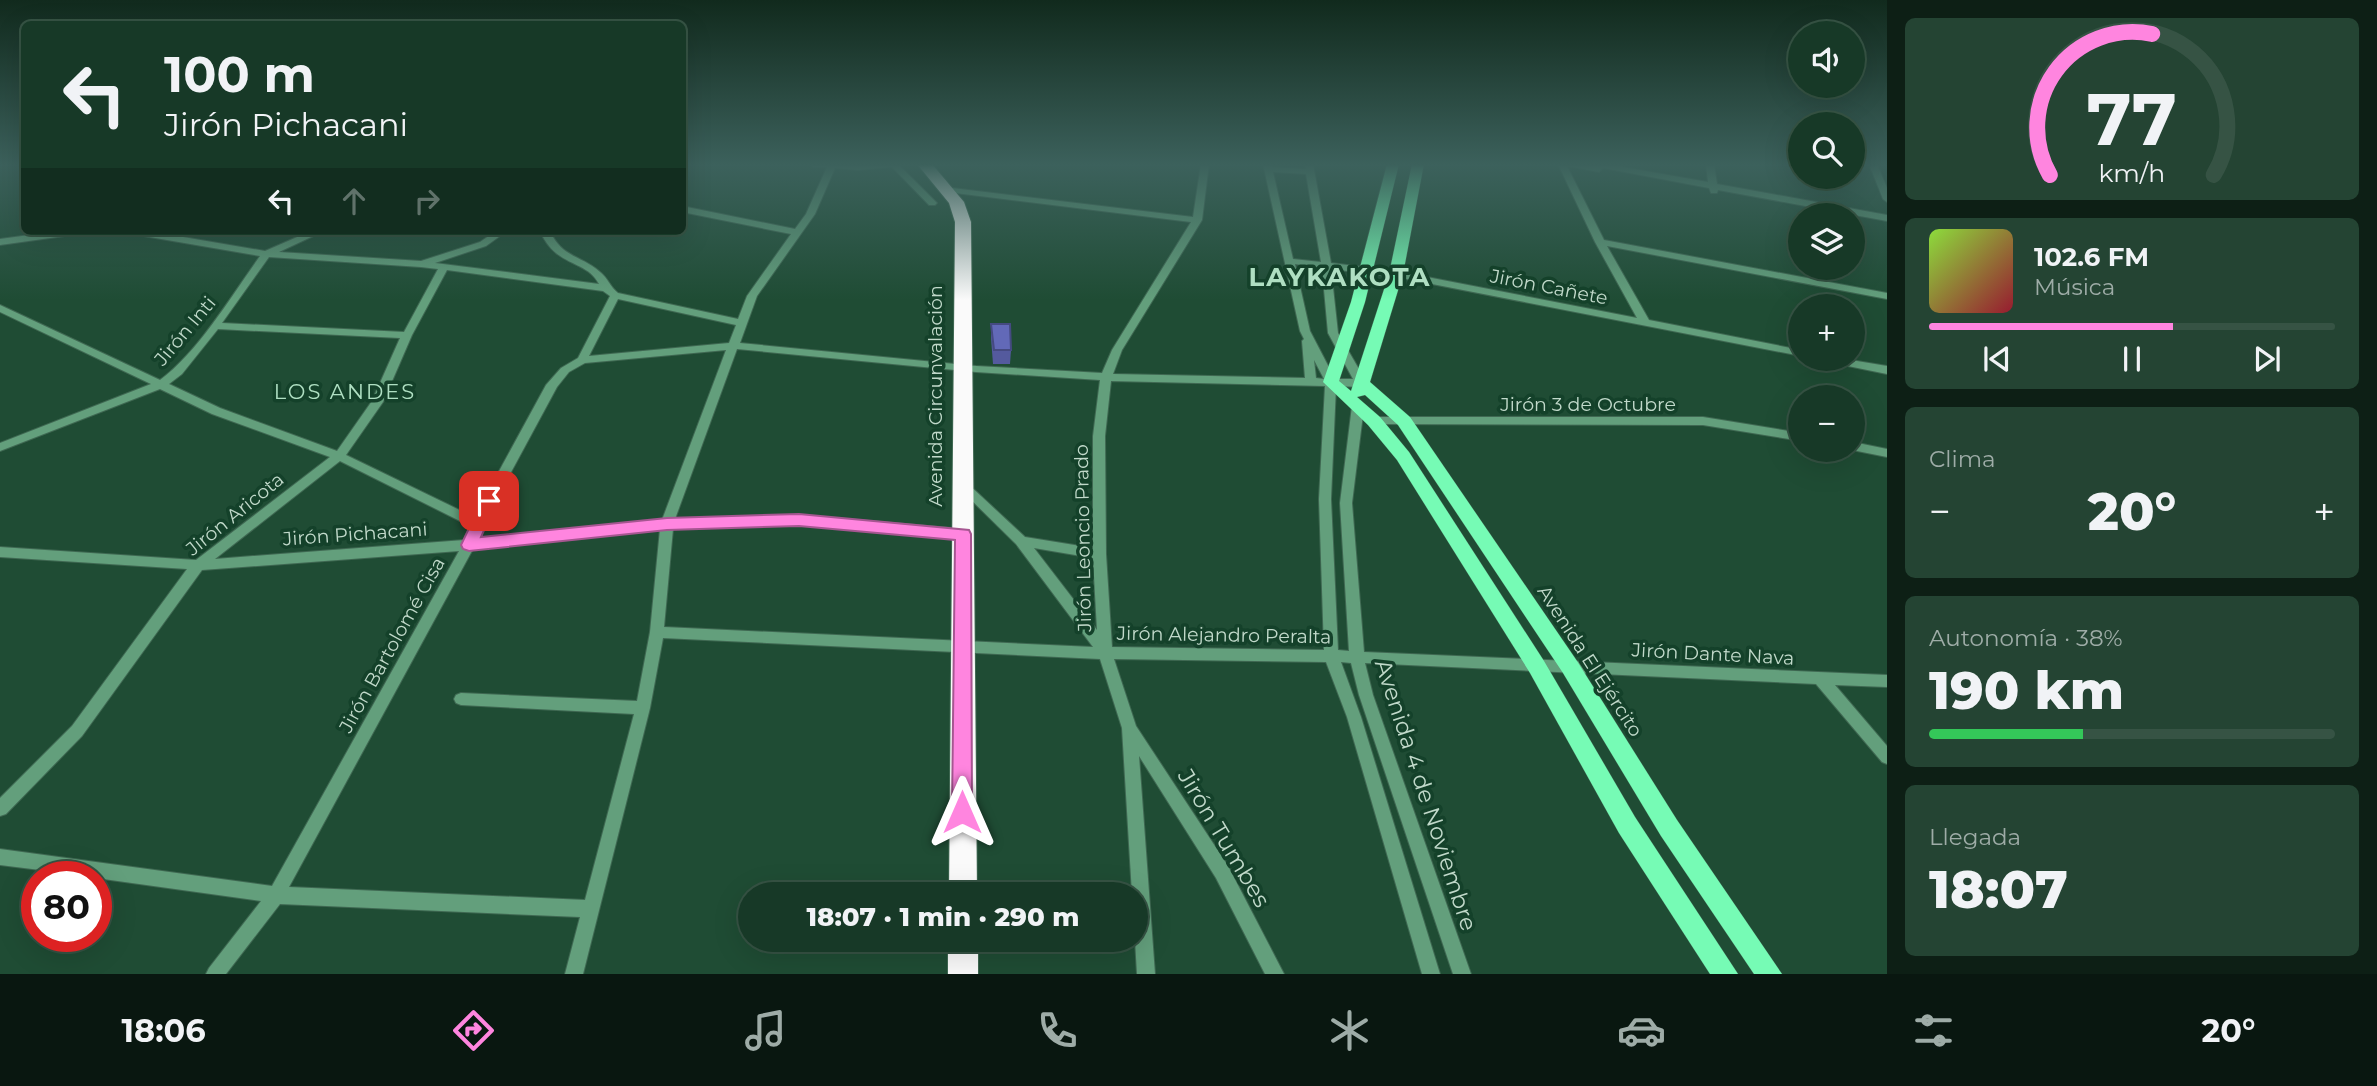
<!DOCTYPE html>
<html lang="es">
<meta charset="utf-8">
<style>
:root{--surface:#173927;--page:#244433;--text:#f1f3f6;--muted:#9eaca7;--line:#365344;--accent:#ff85df}
body{margin:0;font-family:Montserrat,sans-serif;background:var(--page);color:var(--text);height:100vh;display:flex;flex-direction:column;font-size:26px;white-space:nowrap}
*{box-sizing:border-box;margin:0}
p{font-size:23px;color:var(--muted)}
.icon{flex:none;width:38px;height:38px;fill:none;stroke:currentColor;stroke-width:2;stroke-linecap:round;stroke-linejoin:round}
.map{position:relative;flex:1;overflow:hidden}
.side{display:flex;flex-direction:column;gap:18px;padding:18px;background:#0d1f15;width:490px}
.side>*{flex:none}
.hud{position:absolute;left:21px;top:21px;width:665px;height:214px;border-radius:10px;box-shadow:0 7px 28px #0002,0 0 0 2px var(--line);background:#173927;color:var(--text);overflow:hidden}
.tools{position:absolute;left:1788px;top:21px;display:grid;gap:14px}
.tools a{display:grid;place-items:center;width:77px;height:77px;border-radius:50%;background:var(--surface);box-shadow:0 7px 28px #0002,0 0 0 2px var(--line);font-size:35px}
.speed{position:absolute;left:21px;top:861px;display:flex;gap:14px;font-size:35px;font-weight:700;text-align:center}
.speed>*{display:grid;place-content:center;width:91px;height:91px;border-radius:50%;background:var(--surface);box-shadow:0 7px 28px #0002,0 0 0 2px var(--line);line-height:1}
.speed .limit{border:10px solid #d22;background:#fff;color:#111}
.pin{position:absolute;display:grid;place-items:center;width:60px;height:60px;color:#fff;margin:-30px;border-radius:14px;box-shadow:0 4px 10px #0006}
.me{position:absolute;width:77px;margin:-38px;rotate:0deg;stroke-linejoin:round;filter:drop-shadow(0 0 5px #0008)}
.turn{display:flex;align-items:center;gap:24px;height:147px;padding:0 28px;font-size:32px}
.turn .icon{width:91px;height:91px;stroke-width:2.5}
.turn b{display:block;font-size:49px;line-height:60px}
.lanes{display:flex;align-items:center;height:66px;padding:0 28px;background:#0003;justify-content:center;gap:35px;direction:ltr}
.lanes .off{opacity:.35}
.big{font-size:52px;font-weight:800;line-height:1.1}
.side .card{flex:1;display:flex;flex-direction:column;justify-content:center;gap:10px;min-width:0;padding:0 24px;border-radius:10px;background:var(--page)}
.side .dial{align-items:center;gap:0}
.dial svg{height:182px;overflow:visible;fill:none;stroke:var(--line);stroke-width:7;stroke-linecap:round;text-anchor:middle}
.dial text{fill:var(--text);stroke:none}
.song{display:flex;align-items:center;gap:21px}
.cover{width:84px;height:84px;border-radius:10px;background:linear-gradient(135deg,hsl(90 70% 55%),hsl(350 70% 35%))}
.played{height:7px;border-radius:4px;background:linear-gradient(90deg,var(--accent) 60%,var(--line) 60%)}
.keys{display:flex;justify-content:space-around;direction:ltr}
.heat{display:flex;justify-content:space-between;align-items:center;font-size:38px;direction:ltr}
.charge{height:10px;border-radius:5px;background:linear-gradient(90deg,#34c759 38%,var(--line) 0)}
.trip{position:absolute;left:738px;top:882px;width:410px;height:70px;border-radius:35px;background:var(--surface);box-shadow:0 7px 28px #0002,0 0 0 2px var(--line);font-weight:800;line-height:70px;text-align:center}
.tabs{display:flex;height:112px;justify-content:space-around;align-items:center;background:#091710;color:var(--muted)}
.tabs .icon{width:49px;height:49px}
.tabs .selected{color:var(--accent)}
.tabs b{font-size:32px;color:var(--text)}
main{display:flex;flex:1;min-height:0}
.map>svg:first-child{display:block}
</style>
<main>
<div class="map">
<svg width="1887" height="974" viewBox="0 0 1887 974">
<rect width="100%" height="100%" fill="#1f4c34"/>
<g fill="none" stroke-linecap="round" stroke-linejoin="round">
<defs>
<g id="minor">
<path d="M 810,164 L 898,164 L 937,203 L 935,205 L 929,205 L 892,167 L 858,170 L 835,168 L 815,214 L 757,296 L 740,343 L 976,366 L 1102,373 L 1112,350 L 1191,222 L 947,192 L 943,189 L 944,187 L 1193,217 L 1201,164 L 1209,164 L 1202,220 L 1122,350 L 1113,374 L 1305,378 L 1302,341 L 1304,339 L 1300,331 L 1263,164 L 1271,164 L 1272,167 L 1306,169 L 1305,164 L 1313,164 L 1331,263 L 1396,271 L 1637,318 L 1595,242 L 1558,164 L 1606,164 L 1708,182 L 1706,164 L 1714,164 L 1717,184 L 1887,215 L 1887,221 L 1718,190 L 1717,193 L 1711,193 L 1709,188 L 1603,168 L 1599,172 L 1567,166 L 1604,240 L 1887,293 L 1887,299 L 1607,246 L 1649,320 L 1801,350 L 1801,356 L 1396,277 L 1331,269 L 1338,333 L 1367,383 L 1361,387 L 1336,386 L 1331,499 L 1338,650 L 1349,651 L 1340,503 L 1352,406 L 1358,402 L 1364,406 L 1352,503 L 1364,652 L 1887,675 L 1887,687 L 1835,685 L 1887,746 L 1887,764 L 1882,762 L 1816,684 L 1365,663 L 1373,695 L 1471,974 L 1453,974 L 1359,695 L 1351,663 L 1341,662 L 1361,717 L 1440,974 L 1422,974 L 1347,717 L 1326,662 L 1114,659 L 1136,726 L 1228,866 L 1284,974 L 1265,974 L 1216,878 L 1139,756 L 1155,974 L 1137,974 L 1135,940 L 1136,894 L 1132,894 L 1122,728 L 1100,659 L 663,638 L 650,708 L 583,974 L 565,974 L 580,917 L 280,904 L 226,974 L 206,974 L 209,968 L 261,901 L 96,878 L 96,877 L 0,865 L 0,849 L 272,886 L 459,551 L 202,570 L 82,736 L 6,814 L 0,816 L 0,798 L 72,726 L 187,569 L 0,557 L 0,547 L 196,560 L 330,457 L 212,414 L 160,389 L 0,451 L 0,443 L 151,384 L 0,312 L 0,305 L 160,380 C 198,352 232,295 260,256 L 132,234 L 127,231 L 148,231 L 265,251 L 311,231 L 324,231 L 279,252 L 421,261 L 480,242 L 496,231 L 507,231 L 486,246 L 435,263 L 599,284 C 586,259 556,268 540,231 L 550,231 C 562,258 581,255 600,272 C 608,278 610,287 618,293 L 738,319 L 747,296 L 791,234 L 682,212 L 682,206 L 795,229 L 806,214 L 827,167 L 814,167 ZM 1273,172 L 1306,174 L 1321,262 L 1293,259 ZM 269,257 L 421,267 L 438,269 L 404,332 L 222,323 ZM 1295,264 L 1322,268 L 1328,333 L 1353,379 L 1335,379 L 1310,331 ZM 447,270 L 603,291 L 610,296 L 578,358 L 561,368 L 546,385 L 474,517 L 346,455 L 383,402 L 412,335 ZM 618,299 L 736,325 L 729,343 L 589,356 ZM 218,329 L 400,338 L 372,401 L 337,451 L 220,408 L 169,384 L 182,374 ZM 737,349 L 976,372 L 1100,380 L 1093,436 L 1093,548 L 1025,537 L 967,483 L 959,483 L 957,486 L 1016,544 L 1093,647 L 664,627 L 673,529 L 799,525 L 963,539 L 968,537 L 969,534 L 968,531 L 963,529 L 799,515 L 675,519 ZM 726,350 L 662,520 L 478,539 L 483,524 L 557,387 L 569,372 L 585,363 ZM 1314,360 L 1324,379 L 1316,378 ZM 1111,381 L 1325,386 L 1319,499 L 1324,650 L 1112,647 L 1106,554 L 1105,436 ZM 340,461 L 470,526 L 464,540 L 215,559 ZM 660,529 L 650,632 L 637,701 L 461,693 L 456,695 L 454,699 L 456,703 L 461,705 L 634,714 L 585,900 L 289,887 L 473,549 ZM 1034,548 L 1093,558 L 1097,630 Z"/>
<path d="M 1869,164 L 1877,164 L 1887,188 L 1887,202 L 1883,199 Z"/>
<path d="M 59,231 L 84,231 L 79,234 L 0,245 L 0,239 Z"/>
<path d="M 1823,359 L 1845,359 L 1887,366 L 1887,374 L 1828,362 Z"/>
<path d="M 1374,417 L 1703,417 L 1801,433 L 1801,441 L 1703,425 L 1370,424 L 1368,421 L 1370,418 Z"/>
<path d="M 1853,442 L 1887,449 L 1887,457 L 1852,450 Z"/>
</g>
<path id="major" d="M 1387,164 L 1399,164 L 1365,302 L 1339,381 L 1351,391 L 1389,274 L 1412,164 L 1424,164 L 1403,274 L 1370,382 L 1410,417 L 1577,661 L 1677,820 L 1782,974 L 1754,974 L 1661,836 L 1563,673 L 1398,425 L 1365,395 L 1357,397 L 1380,417 L 1409,452 L 1544,661 L 1635,817 L 1738,974 L 1710,974 L 1619,833 L 1530,673 L 1397,460 L 1368,425 L 1323,382 L 1351,302 Z"/>
<g id="highway">
<path d="M 917,164 L 932,164 L 964,202 L 971,222 L 977,894 L 949,894 L 955,222 L 949,203 Z"/>
<rect x="948" y="940" width="30" height="34"/>
</g>
</defs>
<use href="#minor" stroke="#3f6852" stroke-width="2"/>
<use href="#major" stroke="#3f6852" stroke-width="1"/>
<use href="#highway" stroke="#3f6852" stroke-width="2"/>
<use href="#minor" fill="#639f7c" fill-rule="evenodd"/>
<use href="#major" fill="#76fbb5" fill-rule="evenodd"/>
<use href="#highway" fill="#fafafa" fill-rule="evenodd"/>
</g>
<path fill="#545a9e" d="M 991,324 L 1011,350 L 1010,364 L 993,364 L 991,338 Z"/>
<path fill="#6269b8" stroke="#454a81" stroke-width="2" d="M 991,324 L 1010,324 L 1011,350 L 994,350 Z"/>
<linearGradient id="sky" x2="0" y2="1"><stop stop-color="#112a1d"/><stop offset="0.55" stop-color="#3c615c"/><stop offset="1" stop-color="#3c615c" stop-opacity="0"/></linearGradient>
<rect width="1887" height="300" fill="url(#sky)"/>
<path fill="#ff85df" stroke="#a65691" stroke-width="2" d="M 489,495 L 497,501 L 481,537 L 667,518 L 799,514 L 969,530 L 971,534 L 972,812 L 969,819 L 962,822 L 955,819 L 952,812 L 955,540 L 799,526 L 667,530 L 469,551 L 463,549 L 461,545 L 484,497 Z"/>
<g text-anchor="middle" dominant-baseline="central" stroke-width="7" stroke-linejoin="round" paint-order="stroke">
<g font-size="19" fill="#c1d9ca" stroke="#14412a">
<text transform="translate(1549 287) rotate(11)">Jirón Cañete</text>
<text transform="translate(185 331) rotate(-50)">Jirón Inti</text>
<text transform="translate(935 396) rotate(-90)">Avenida Circunvalación</text>
<text x="1588" y="404">Jirón 3 de Octubre</text>
<text transform="translate(235 514) rotate(-39)">Jirón Aricota</text>
<text transform="translate(355 534) rotate(-4)">Jirón Pichacani</text>
<text transform="translate(1083 538) rotate(-91)">Jirón Leoncio Prado</text>
<text transform="translate(1224 635) rotate(1)">Jirón Alejandro Peralta</text>
<text transform="translate(392 645) rotate(-61)">Jirón Bartolomé Cisa</text>
<text transform="translate(1713 654) rotate(3)">Jirón Dante Nava</text>
<text transform="translate(1590 661) rotate(57)">Avenida El Ejército</text>
</g>
<g font-size="21" letter-spacing="2" fill="#afdfc2" stroke="#14412a">
<text x="345" y="391">LOS ANDES</text>
</g>
<g font-size="23" fill="#c1d9ca" stroke="#14412a">
<text transform="translate(1426 795) rotate(72)">Avenida 4 de Noviembre</text>
<text transform="translate(1224 838) rotate(59)">Jirón Tumbes</text>
</g>
<g font-size="26" font-weight="bold" letter-spacing="2" fill="#afdfc2" stroke="#14412a">
<text x="1340" y="277">LAYKAKOTA</text>
</g>
</g>
</svg>
<div class="tools">
<a><svg class="icon" aria-label="sound" viewBox="0 0 24 24"><path d="M4 9h4l5-4v14l-5-4H4zM17 9q2 3 0 6"/></svg></a>
<a><svg class="icon" aria-label="search" viewBox="0 0 24 24"><circle cx="10" cy="10" r="6"/><path d="M15 15l6 6"/></svg></a>
<a><svg class="icon" aria-label="layers" viewBox="0 0 24 24"><path d="M12 4l9 5-9 5-9-5zM3 14l9 5 9-5"/></svg></a>
<a>+</a>
<a>−</a>
</div>
<div class="speed"><div class="limit">80</div></div>
<div class="pin" style="left:489px;top:501px;background:#d93025"><svg class="icon" aria-label="arrive" viewBox="0 0 24 24"><path d="M6 21V4h12l-3 4 3 4H6"/></svg></div>
<svg class="me" style="left:962px;top:812px" viewBox="-20 -20 40 40"><path d="M0-17L14 15 0 8-14 15z" fill="#ff85df" stroke="#fff" stroke-width="4"/></svg>
<div class="trip">18:07 · 1 min · 290 m</div>
<div class="hud">
<div class="turn"><svg class="icon" aria-label="left" viewBox="0 0 24 24"><path d="M17 20v-9H6M10 6l-5 5 5 5"/></svg><div><b>100 m</b>Jirón Pichacani</div></div>
<div class="lanes"><svg class="icon" aria-label="left" viewBox="0 0 24 24"><path d="M17 20v-9H6M10 6l-5 5 5 5"/></svg><svg class="icon off" aria-label="ahead" viewBox="0 0 24 24"><path d="M12 20V5M6 11l6-6 6 6"/></svg><svg class="icon off" aria-label="right" viewBox="0 0 24 24"><path d="M7 20v-9h11M14 6l5 5-5 5"/></svg></div>
</div>
</div>
<section class="side">
<div class="card dial"><svg viewBox="0 0 100 80">
<path d="M14 69A42 42 0 1 1 86 69"/>
<path d="M14 69A42 42 0 0 1 59 7" stroke="#ff85df"/>
<text x="50" y="56" font-size="32" font-weight="700">77</text>
<text x="50" y="72" font-size="11">km/h</text>
</svg></div>
<div class="card">
<div class="song"><i class="cover"></i><div><b>102.6 FM</b><p>Música</p></div></div>
<div class="played"></div>
<div class="keys"><svg class="icon" aria-label="previous" viewBox="0 0 24 24"><path d="M18 5L8 12l10 7zM5 5v14"/></svg><svg class="icon" aria-label="pause" viewBox="0 0 24 24"><path d="M8 5v14M16 5v14"/></svg><svg class="icon" aria-label="next" viewBox="0 0 24 24"><path d="M6 5l10 7-10 7zM19 5v14"/></svg></div>
</div>
<div class="card"><p>Clima</p>
<div class="heat"><a>−</a><b class="big">20°</b><a>+</a></div>
</div>
<div class="card"><p>Autonomía · 38%</p><b class="big">190 km</b><div class="charge"></div></div>
<div class="card"><p>Llegada</p><b class="big">18:07</b></div>
</section>
</main>
<nav class="tabs">
<b>18:06</b>
<svg class="icon selected" aria-label="directions" viewBox="0 0 24 24"><path d="M12 3l9 9-9 9-9-9zM9 14v-3h6M13 9l2 2-2 2"/></svg>
<svg class="icon" aria-label="music" viewBox="0 0 24 24"><path d="M9 18V5l10-2v13"/><circle cx="6" cy="18" r="3"/><circle cx="16" cy="16" r="3"/></svg>
<svg class="icon" aria-label="phone" viewBox="0 0 24 24"><path d="M5 4h4l2 5-3 2q2 4 5 5l2-3 5 2v4C11 20 4 13 5 4z"/></svg>
<svg class="icon" aria-label="climate" viewBox="0 0 24 24"><path d="M12 3v18M4 7l16 10M4 17L20 7"/></svg>
<svg class="icon" aria-label="car" viewBox="0 0 24 24"><path d="M5 17H2v-5l4-1 3-4h7l3 4 3 1v5h-3M9 17h6M6 11h13"/><circle cx="7" cy="17" r="2"/><circle cx="17" cy="17" r="2"/></svg>
<svg class="icon" aria-label="filters" viewBox="0 0 24 24"><path d="M4 7h16M4 17h16"/><circle cx="9" cy="7" r="2"/><circle cx="15" cy="17" r="2"/></svg>
<b>20°</b>
</nav>
